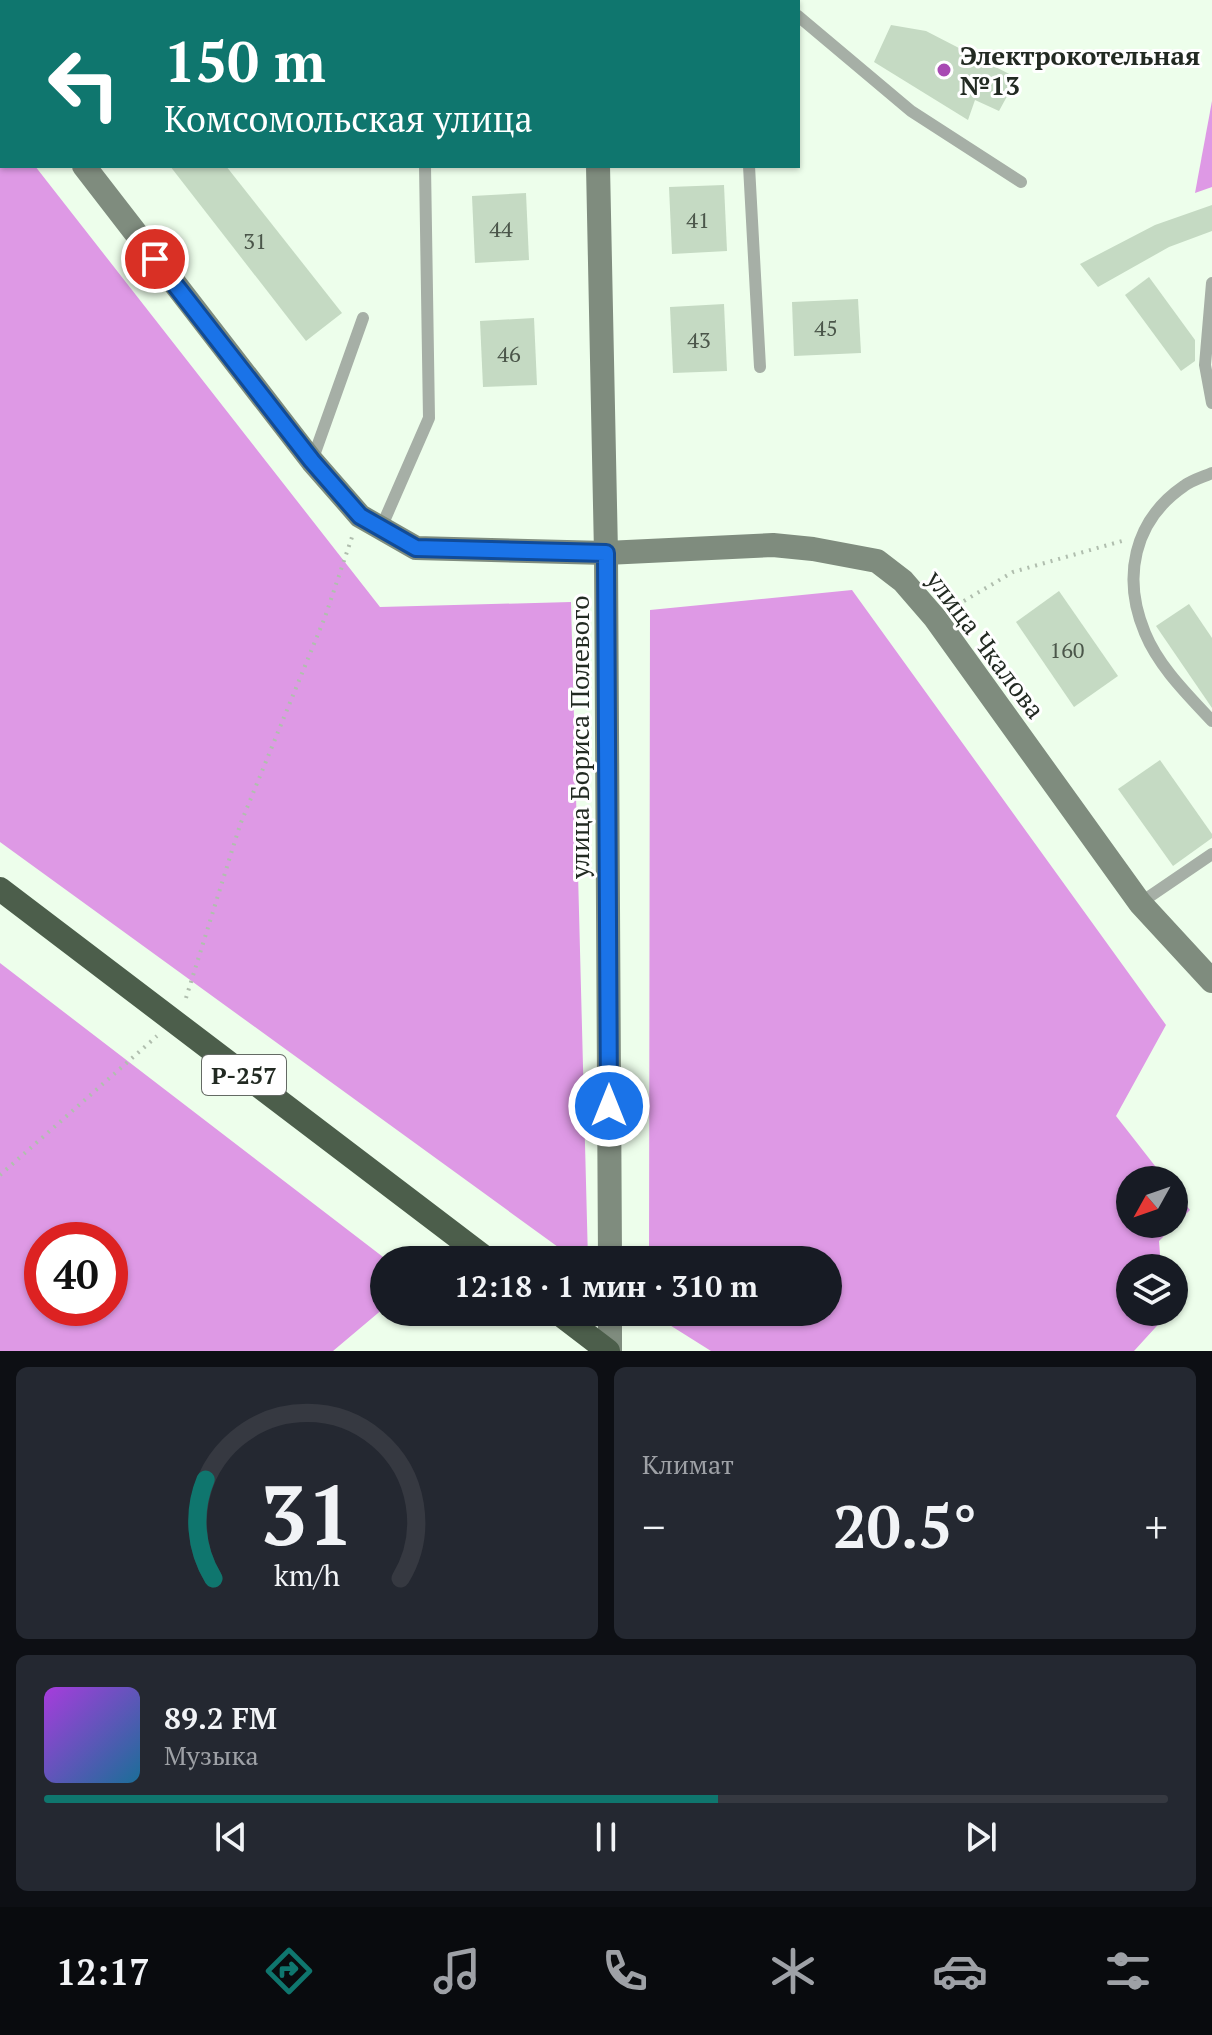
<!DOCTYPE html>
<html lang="ru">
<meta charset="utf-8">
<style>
:root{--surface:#171b24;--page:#242831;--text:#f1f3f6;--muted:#9ea1a6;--line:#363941;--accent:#0f766e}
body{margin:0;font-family:"PT Serif",serif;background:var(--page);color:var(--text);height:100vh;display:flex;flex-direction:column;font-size:30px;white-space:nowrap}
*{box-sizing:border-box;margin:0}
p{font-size:26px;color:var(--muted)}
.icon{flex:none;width:44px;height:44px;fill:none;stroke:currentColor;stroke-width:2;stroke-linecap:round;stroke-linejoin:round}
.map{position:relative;height:1351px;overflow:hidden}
.details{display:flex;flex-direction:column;gap:16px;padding:16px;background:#0d0f14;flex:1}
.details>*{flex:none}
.banner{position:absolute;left:0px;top:0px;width:800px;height:168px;box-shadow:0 2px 6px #0004;background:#0f766e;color:#fff;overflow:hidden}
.needle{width:52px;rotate:230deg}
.tools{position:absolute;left:1116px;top:1166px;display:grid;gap:16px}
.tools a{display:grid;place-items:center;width:72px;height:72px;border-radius:50%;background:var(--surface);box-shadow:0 2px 6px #0004;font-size:40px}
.speed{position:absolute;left:24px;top:1222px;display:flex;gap:16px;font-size:40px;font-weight:700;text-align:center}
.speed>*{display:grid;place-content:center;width:104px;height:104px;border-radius:50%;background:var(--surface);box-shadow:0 2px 6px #0004;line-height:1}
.speed .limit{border:12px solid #d22;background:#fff;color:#111}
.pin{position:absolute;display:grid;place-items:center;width:68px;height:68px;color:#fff;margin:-34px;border:4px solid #fff;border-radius:50%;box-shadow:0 2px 8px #0007}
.me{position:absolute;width:88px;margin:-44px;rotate:0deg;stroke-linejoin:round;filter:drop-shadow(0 0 6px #0008)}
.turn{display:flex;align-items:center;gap:28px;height:168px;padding:0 32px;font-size:36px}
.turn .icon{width:104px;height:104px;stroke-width:2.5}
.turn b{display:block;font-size:56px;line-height:68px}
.big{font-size:60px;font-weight:700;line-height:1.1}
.details .widget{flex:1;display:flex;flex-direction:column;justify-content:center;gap:12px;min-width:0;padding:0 28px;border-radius:12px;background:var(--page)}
.details .dial{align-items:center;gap:0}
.dial svg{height:208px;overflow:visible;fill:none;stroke:var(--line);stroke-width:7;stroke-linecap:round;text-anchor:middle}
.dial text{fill:var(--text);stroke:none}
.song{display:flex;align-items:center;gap:24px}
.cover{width:96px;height:96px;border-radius:12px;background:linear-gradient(135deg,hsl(280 70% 55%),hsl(200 70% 35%))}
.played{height:8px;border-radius:4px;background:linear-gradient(90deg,var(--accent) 60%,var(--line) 60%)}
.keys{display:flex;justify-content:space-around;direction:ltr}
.heat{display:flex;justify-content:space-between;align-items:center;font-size:44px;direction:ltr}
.details .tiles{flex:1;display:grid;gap:16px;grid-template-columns:1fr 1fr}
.widget:last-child{grid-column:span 2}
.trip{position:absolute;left:370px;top:1246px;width:472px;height:80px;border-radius:40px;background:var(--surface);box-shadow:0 2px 6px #0004;font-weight:700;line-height:80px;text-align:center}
.tab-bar{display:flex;height:128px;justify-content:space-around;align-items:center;background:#090b0e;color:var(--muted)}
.tab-bar .icon{width:56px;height:56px}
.tab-bar .current{color:var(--accent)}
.tab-bar b{font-size:36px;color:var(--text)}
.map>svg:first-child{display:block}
</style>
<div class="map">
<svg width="1212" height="1351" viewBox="0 0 1212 1351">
<rect width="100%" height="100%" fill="#edfeeb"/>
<g fill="#de99e5" fill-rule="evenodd">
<path d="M 1212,101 L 1212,187 L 1195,193 Z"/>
<path d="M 0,121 L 2,166 L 35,166 L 380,607 L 571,602 L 588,1260 L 576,1260 L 0,842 Z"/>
<path d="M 852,590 L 1166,1025 L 1116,1116 L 1166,1180 L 1130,1180 L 1130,1224 L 1174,1224 L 1174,1190 L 1190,1210 L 1159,1241 L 1161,1268 L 1130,1268 L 1130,1312 L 1165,1312 L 1165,1317 L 1134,1351 L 711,1351 L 649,1312 L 828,1312 L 828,1260 L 649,1260 L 650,610 Z"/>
<path d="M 0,963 L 387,1260 L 384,1260 L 384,1308 L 333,1351 L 0,1351 ZM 110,1240 L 110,1308 L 42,1308 L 42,1240 Z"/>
</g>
<g fill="#c5dac3">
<path d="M 891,25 L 926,31 L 1017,78 L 999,111 L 975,100 L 968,120 L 874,62 Z"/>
<path d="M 170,166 L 226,166 L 342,313 L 306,341 Z"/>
<path d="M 724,185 L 727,251 L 672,254 L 669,187 Z"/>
<path d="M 526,193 L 529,260 L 475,263 L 472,196 Z"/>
<path d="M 1212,205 L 1212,231 L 1169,247 L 1098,287 L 1080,264 L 1155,225 Z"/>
<path d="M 1149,277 L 1195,340 L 1195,361 L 1181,371 L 1125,295 Z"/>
<path d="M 858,299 L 861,353 L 794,356 L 792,302 Z"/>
<path d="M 724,304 L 727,371 L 673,373 L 670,307 Z"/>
<path d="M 534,318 L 537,385 L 483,387 L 480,321 Z"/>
<path d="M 1059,591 L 1118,676 L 1074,707 L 1016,622 Z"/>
<path d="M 1189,604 L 1212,638 L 1212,708 L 1156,626 Z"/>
<path d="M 1160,760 L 1212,834 L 1212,838 L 1173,866 L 1118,789 Z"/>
</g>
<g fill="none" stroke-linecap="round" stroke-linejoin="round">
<g stroke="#b0beae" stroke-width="4" stroke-dasharray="2 6" stroke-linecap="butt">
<path d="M 957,605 L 1013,572 L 1122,541"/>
<path d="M 186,998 L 240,825 L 325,617 L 352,537"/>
<path d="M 0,1175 L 157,1036"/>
</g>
<g stroke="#a6afa6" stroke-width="12">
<path d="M 740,0 L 740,2"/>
<path d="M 780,0 L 783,2"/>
<path d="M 423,2 L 423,0"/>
<path d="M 798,16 L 911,111 L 1021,182"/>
<path d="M 749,166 L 760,367"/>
<path d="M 1212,283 L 1205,365 L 1212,403"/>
<path d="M 312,461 L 363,318"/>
<path d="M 1212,473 C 1203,477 1192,480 1184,486 C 1133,521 1122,578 1145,633 C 1159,667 1188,695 1212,721"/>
<path d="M 381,528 L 429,418 L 425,166"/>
<path d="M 1140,903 L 1212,854"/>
</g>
<g stroke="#7f8c7e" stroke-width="24">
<path d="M 594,0 L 594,2"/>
<path d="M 0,57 L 2,60"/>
<path d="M 84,166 L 312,461 L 360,516 L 416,548 L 606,553 L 773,545 L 813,549 L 877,561 L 903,581 L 935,618 L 1140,903 L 1212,981"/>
<path d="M 598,166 L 606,553 L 610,1260"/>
<path d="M 610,1312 L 610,1351"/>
</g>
<g stroke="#4c5e4b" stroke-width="24">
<path d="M 0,889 L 488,1260"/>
<path d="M 557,1312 L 608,1351"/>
</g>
</g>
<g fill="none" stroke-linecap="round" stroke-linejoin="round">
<defs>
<path id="route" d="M 155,259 L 312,461 L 360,516 L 416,548 L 606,553 L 609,1106"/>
</defs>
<use href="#route" stroke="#114b97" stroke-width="20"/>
<use href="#route" stroke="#1a73e8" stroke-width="14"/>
</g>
<circle fill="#a84ab3" stroke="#fff" stroke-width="3" cx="944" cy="70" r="8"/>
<g text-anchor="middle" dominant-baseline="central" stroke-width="6" stroke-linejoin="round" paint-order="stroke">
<g font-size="22" fill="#4b564a">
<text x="698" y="219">41</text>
<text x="501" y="228">44</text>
<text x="255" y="240">31</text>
<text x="826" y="327">45</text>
<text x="699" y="339">43</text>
<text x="509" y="353">46</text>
<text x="1067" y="649">160</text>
</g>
<rect fill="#fff" stroke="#646a64" stroke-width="2" x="202" y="1055" width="84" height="40" rx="6"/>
<g font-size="24" font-weight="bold" fill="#222a22">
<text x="244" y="1075">Р-257</text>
</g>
<g font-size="26" font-weight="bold" fill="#222a22" stroke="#fff" text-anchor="start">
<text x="960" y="55">Электрокотельная<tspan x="960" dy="30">№13</tspan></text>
</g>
<g font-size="26" fill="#222a22" stroke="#fff">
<text transform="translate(986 644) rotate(53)">улица Чкалова</text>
<text transform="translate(579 737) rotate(-90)">улица Бориса Полевого</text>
</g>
</g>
</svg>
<div class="tools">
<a><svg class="needle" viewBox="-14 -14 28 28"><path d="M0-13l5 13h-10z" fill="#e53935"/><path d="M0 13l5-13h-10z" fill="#9ea1a6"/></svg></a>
<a><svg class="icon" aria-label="layers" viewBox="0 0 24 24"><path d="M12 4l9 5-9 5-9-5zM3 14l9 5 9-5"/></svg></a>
</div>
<div class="speed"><div class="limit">40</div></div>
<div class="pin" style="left:155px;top:259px;background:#d93025"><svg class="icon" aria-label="arrive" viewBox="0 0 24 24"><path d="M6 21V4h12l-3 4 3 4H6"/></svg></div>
<svg class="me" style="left:609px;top:1106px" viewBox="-20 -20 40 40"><circle r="17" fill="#1a73e8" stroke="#fff" stroke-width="3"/><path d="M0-11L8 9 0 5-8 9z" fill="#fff"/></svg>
<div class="trip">12:18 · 1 мин · 310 m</div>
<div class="banner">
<div class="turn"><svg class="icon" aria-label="left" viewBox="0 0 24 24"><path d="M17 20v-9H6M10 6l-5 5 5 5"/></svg><div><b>150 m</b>Комсомольская улица</div></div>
</div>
</div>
<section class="details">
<div class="tiles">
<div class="widget dial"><svg viewBox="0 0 100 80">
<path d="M14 69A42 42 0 1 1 86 69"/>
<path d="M14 69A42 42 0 0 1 11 31" stroke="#0f766e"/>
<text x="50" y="56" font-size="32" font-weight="700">31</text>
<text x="50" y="72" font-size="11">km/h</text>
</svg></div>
<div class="widget"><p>Климат</p>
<div class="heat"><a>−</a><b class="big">20.5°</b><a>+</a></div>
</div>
<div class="widget">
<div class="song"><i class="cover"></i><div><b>89.2 FM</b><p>Музыка</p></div></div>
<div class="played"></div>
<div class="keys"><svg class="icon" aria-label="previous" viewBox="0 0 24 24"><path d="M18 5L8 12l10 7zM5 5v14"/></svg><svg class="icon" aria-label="pause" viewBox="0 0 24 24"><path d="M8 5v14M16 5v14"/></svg><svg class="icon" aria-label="next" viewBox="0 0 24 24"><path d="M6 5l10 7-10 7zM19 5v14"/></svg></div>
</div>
</div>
</section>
<nav class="tab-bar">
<b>12:17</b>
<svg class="icon current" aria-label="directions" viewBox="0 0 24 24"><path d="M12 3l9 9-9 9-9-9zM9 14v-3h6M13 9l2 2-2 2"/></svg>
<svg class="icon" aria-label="music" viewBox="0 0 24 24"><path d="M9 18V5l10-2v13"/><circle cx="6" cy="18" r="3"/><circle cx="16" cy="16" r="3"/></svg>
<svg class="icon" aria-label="phone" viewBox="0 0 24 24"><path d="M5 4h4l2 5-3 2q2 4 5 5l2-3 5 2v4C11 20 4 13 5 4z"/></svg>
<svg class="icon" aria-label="climate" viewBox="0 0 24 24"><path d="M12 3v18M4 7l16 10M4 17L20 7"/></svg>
<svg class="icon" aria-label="car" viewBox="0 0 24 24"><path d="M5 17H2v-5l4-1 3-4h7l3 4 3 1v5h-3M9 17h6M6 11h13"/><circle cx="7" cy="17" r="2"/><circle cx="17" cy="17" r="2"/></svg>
<svg class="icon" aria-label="filters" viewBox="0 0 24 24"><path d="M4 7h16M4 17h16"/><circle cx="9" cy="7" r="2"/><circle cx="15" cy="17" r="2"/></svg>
</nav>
